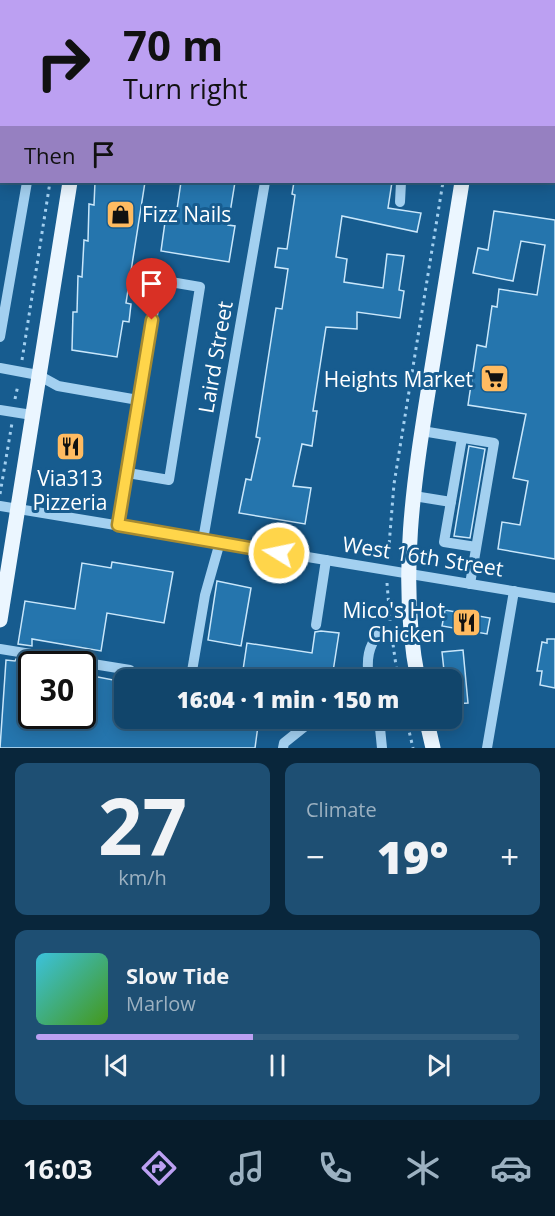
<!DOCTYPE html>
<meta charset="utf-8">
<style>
:root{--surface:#11456b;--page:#1e4f73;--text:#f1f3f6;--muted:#9cb1c1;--line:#305d7e;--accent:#bca0f2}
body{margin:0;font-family:"Open Sans",sans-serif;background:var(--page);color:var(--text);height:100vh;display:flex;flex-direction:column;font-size:22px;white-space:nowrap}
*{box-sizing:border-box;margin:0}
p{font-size:20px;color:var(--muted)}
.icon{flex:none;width:33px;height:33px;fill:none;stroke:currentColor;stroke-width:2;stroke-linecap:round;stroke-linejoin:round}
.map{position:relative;height:748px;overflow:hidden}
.side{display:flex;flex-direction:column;gap:15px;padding:15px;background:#09263b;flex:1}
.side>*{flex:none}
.top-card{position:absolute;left:0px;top:0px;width:555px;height:183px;box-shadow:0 3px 15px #0003,0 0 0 2px var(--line);background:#bca0f2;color:#111;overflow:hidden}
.speed{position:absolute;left:18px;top:651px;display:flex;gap:12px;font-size:30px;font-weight:700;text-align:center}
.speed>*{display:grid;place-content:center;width:78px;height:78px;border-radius:50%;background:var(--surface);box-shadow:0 3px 15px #0003,0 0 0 2px var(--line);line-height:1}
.speed .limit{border:3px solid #111;border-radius:9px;background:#fff;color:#111}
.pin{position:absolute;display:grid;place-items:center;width:51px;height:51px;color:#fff;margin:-62px -26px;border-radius:50% 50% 50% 0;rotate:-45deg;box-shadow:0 0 6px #0007}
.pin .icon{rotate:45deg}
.me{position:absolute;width:66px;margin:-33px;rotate:280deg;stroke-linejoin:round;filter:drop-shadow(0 0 4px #0008)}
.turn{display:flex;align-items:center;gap:21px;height:126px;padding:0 24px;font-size:27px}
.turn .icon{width:78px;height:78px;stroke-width:2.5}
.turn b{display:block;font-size:42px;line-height:51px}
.then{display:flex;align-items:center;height:57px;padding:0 24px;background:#0003;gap:12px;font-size:22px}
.big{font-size:45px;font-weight:800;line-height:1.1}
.side .widget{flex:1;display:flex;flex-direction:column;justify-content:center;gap:9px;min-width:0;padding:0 21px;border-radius:12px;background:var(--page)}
.side .dial{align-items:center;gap:0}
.dial b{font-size:78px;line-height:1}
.song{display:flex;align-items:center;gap:18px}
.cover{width:72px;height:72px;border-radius:9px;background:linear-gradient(135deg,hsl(190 70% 55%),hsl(100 70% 35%))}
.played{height:6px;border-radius:3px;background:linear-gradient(90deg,var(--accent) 45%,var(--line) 45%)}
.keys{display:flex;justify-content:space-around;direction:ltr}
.heat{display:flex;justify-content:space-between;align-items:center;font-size:33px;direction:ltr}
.side .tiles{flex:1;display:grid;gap:15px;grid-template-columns:1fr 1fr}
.widget:last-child{grid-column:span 2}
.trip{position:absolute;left:114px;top:669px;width:348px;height:60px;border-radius:12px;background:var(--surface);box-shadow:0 3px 15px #0003,0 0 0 2px var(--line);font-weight:800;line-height:60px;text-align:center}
.menu{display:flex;height:96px;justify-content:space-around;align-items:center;background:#071c2b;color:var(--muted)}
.menu .icon{width:42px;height:42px}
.menu .current{color:var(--accent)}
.menu b{font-size:27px;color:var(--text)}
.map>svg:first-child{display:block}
</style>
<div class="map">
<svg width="555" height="748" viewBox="0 0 555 748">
<rect width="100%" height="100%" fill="#175c8f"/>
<g fill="#2575ad" stroke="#c9e7fb" stroke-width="1.5">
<path d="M 95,182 L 145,182 L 126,303 L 131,304 L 129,322 L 123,321 L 117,357 L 72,350 L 73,312 L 77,312 L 78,276 L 82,277 L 84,240 L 88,241 L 89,204 L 94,205 Z"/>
<path d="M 181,182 L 235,182 L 228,225 L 235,226 L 229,262 L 161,251 L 166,215 L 176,216 Z"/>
<path d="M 294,182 L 392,182 L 388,208 L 421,213 L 417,232 L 342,216 L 336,257 L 347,259 L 344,282 L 383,288 L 387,254 L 404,256 L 399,290 L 404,291 L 400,318 L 357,312 L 357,329 L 326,327 L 313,411 L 317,411 L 312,446 L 302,444 L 293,486 L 311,488 L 305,524 L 239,513 L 246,479 L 251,480 L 260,438 L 256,437 L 276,308 L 282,309 L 288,269 L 275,267 L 278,248 L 287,249 L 295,195 L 292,194 Z"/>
<path d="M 494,211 L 555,220 L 555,559 L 498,549 L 502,522 L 520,525 L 528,481 L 513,478 L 526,414 L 468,405 L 477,345 L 486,347 L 492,306 L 497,307 L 499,289 L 537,295 L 545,245 L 521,241 L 513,281 L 473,273 L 478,248 L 488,250 Z"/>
<path d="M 469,446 L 485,449 L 470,538 L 454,536 Z"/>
<path d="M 112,562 L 173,572 L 164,623 L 107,613 L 101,651 L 32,639 L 32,646 L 18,644 L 25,601 L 75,609 L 82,563 L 111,568 Z"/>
<path d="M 217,581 L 251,588 L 241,646 L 208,640 Z"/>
<path d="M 445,610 L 490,618 L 487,634 L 442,626 Z"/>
<path d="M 321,631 L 339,633 L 332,678 L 293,672 L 292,677 L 243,670 L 247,643 L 312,653 L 315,632 Z"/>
<path d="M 547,639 L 555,639 L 555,688 L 540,685 L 542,671 L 537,671 L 542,642 L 547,643 Z"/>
<path d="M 463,650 L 468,703 L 452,704 L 452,680 L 445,680 L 442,652 Z"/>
<path d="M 16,659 L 32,662 L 32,716 L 82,716 L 82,674 L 124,682 L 124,718 L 259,718 L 255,748 L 0,748 L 6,660 L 15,661 Z"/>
</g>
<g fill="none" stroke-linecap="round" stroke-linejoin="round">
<g stroke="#a3d0f0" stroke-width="3" stroke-dasharray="3 4.5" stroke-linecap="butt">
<path d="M 79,2 L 79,0"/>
<path d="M 22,360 L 50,182"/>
<path d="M 15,399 L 18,385"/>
<path d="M 0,494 L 12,423"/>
<path d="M 388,558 L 394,484 L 443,182"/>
<path d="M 387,583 L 390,621"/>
<path d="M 392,637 L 398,680"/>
<path d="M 406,718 L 413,748"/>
</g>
<g stroke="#a3d0f0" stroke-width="10">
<path d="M 29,0 L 38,2"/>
<path d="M 187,2 L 193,2"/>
<path d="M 215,2 L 215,0"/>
<path d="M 257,2 L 258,0"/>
<path d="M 294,2 L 295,0"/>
<path d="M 554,82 L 555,82"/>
<path d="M 400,202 L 401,182"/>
<path d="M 0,337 L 27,182"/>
<path d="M 0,368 L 38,375 L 58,386 L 138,400"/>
<path d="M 0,410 L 32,415"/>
<path d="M 422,431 L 494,443 L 470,584"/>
<path d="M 462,438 L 444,542 L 476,547"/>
<path d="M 414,496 L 451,502"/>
<path d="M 0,506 L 555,598"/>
<path d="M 118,525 L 159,280 L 200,287 L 169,480 L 128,473"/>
<path d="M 203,540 L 265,182"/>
<path d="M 316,625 L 326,560"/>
<path d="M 0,649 L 130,670"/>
<path d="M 191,677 L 205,595 L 220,542"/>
<path d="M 369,680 C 366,659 368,647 380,631"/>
<path d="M 379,718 L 382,748"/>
<path d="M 283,748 L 284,743 L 304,727 L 305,718"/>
<path d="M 487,748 L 514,591"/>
</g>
<g stroke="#ebf6ff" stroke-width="15">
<path d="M 98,2 L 98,0"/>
<path d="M 486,2 L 486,0"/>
<path d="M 0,620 L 70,182"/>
<path d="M 418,680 C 398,580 414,479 430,380 C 441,314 451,248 462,182"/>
<path d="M 426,718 L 433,748"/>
</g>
</g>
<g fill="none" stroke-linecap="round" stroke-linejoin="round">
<defs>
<path id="route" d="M 152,320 L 118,525 L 279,553"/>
</defs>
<use href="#route" stroke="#a68a30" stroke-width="15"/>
<use href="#route" stroke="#ffd54a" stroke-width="10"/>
</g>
<defs>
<symbol id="shop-square" viewBox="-11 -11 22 22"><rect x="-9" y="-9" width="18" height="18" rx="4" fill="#ffbb61" stroke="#175c8f"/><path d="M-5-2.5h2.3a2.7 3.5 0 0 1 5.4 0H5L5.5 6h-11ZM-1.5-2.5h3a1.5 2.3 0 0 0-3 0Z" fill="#111"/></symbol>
<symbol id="supermarket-square" viewBox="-11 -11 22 22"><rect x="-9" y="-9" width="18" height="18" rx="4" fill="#ffbb61" stroke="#175c8f"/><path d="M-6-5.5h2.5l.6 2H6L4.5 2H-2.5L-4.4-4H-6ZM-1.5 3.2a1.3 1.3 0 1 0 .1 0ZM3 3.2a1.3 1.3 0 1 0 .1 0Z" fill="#111"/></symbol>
<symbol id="restaurant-square" viewBox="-11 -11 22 22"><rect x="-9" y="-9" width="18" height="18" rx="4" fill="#ffbb61" stroke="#175c8f"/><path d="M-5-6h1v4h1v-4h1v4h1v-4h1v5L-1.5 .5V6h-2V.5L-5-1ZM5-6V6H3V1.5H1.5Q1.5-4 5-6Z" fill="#111"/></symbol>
</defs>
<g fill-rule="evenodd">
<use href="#shop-square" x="104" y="198" width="33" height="33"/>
<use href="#supermarket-square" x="478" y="362" width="33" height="33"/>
<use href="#restaurant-square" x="54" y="430" width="33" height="33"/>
<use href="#restaurant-square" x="450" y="606" width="33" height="33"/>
</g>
<g text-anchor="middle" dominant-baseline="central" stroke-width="6" stroke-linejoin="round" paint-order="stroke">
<g font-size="21" fill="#fff" stroke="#175c8f" text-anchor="end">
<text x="142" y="214" text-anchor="start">Fizz Nails</text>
<text x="473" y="379">Heights Market</text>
<text x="70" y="478" text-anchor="middle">Via313<tspan x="70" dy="24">Pizzeria</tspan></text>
<text x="445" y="610">Mico's Hot<tspan x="445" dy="24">Chicken</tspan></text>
</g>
<g font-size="21" fill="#fff" stroke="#175c8f">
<text transform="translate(215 357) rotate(-80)">Laird Street</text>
<text transform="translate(423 556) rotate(9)">West 16th Street</text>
</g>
</g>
</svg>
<div class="speed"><div class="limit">30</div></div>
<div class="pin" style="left:152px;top:320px;background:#d93025"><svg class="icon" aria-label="arrive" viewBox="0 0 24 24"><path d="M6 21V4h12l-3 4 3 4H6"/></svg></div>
<svg class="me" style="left:279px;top:553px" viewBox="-20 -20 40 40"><circle r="17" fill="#ffd54a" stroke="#fff" stroke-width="3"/><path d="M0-11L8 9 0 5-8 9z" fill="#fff"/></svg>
<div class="trip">16:04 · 1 min · 150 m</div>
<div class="top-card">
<div class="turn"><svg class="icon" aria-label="right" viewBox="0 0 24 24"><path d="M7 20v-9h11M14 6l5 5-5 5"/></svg><div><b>70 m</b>Turn right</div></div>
<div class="then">Then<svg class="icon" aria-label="arrive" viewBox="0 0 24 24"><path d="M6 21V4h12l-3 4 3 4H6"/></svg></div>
</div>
</div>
<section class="side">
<div class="tiles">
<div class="widget dial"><b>27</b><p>km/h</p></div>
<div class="widget"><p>Climate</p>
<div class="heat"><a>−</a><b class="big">19°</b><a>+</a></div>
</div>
<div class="widget">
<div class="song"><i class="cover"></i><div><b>Slow Tide</b><p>Marlow</p></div></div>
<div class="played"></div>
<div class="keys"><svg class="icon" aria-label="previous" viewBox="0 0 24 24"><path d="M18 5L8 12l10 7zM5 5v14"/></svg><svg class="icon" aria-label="pause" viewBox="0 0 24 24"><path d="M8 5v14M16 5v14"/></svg><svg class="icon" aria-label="next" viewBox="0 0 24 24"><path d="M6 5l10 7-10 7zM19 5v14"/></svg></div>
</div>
</div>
</section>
<nav class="menu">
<b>16:03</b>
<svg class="icon current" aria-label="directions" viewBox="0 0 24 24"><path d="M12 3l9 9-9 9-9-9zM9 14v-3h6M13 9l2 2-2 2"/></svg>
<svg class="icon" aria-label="music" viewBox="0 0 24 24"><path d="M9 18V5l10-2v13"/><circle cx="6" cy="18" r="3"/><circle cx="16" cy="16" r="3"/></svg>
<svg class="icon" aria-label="phone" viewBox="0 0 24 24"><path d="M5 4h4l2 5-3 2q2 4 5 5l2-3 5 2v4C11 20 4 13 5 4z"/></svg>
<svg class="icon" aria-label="climate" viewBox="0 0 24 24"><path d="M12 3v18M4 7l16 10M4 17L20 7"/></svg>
<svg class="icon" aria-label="car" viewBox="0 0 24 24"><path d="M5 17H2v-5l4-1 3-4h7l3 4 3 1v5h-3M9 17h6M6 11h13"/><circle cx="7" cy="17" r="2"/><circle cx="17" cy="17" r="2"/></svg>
</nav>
